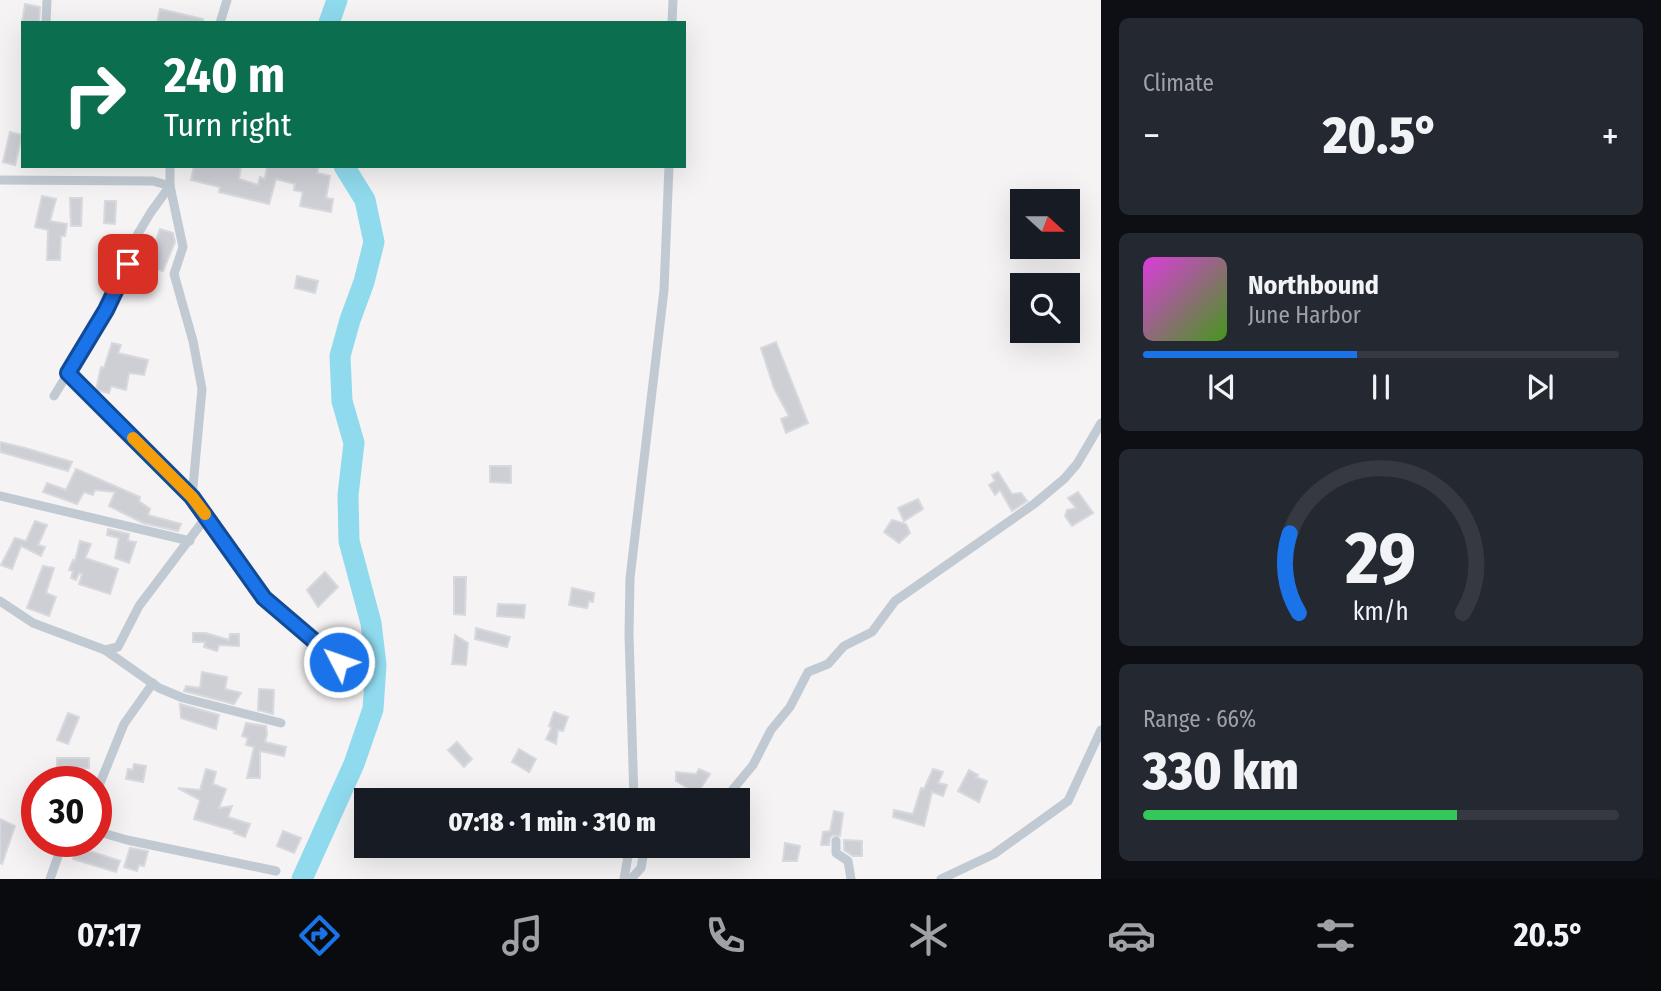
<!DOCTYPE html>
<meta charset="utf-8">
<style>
:root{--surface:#171b24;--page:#242831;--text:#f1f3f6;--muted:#9ea1a6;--line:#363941;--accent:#1a73e8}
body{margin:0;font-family:"Fira Sans Condensed",sans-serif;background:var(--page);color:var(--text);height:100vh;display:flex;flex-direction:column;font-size:26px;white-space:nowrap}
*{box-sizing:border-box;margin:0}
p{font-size:23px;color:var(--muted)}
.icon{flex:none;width:38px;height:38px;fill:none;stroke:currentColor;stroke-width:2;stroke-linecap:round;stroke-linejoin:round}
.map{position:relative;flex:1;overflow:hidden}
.details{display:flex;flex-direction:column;gap:18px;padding:18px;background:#0d0f14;width:560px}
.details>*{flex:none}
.hud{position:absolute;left:21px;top:21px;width:665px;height:147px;border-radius:0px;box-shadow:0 7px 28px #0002;background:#0b6e4f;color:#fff;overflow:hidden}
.needle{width:46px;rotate:111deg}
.tools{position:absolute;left:1010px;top:189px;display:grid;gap:14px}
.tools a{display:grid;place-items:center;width:70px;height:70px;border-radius:0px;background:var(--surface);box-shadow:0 7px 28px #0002;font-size:35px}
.speed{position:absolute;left:21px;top:766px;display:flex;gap:14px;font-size:35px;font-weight:700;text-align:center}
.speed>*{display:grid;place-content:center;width:91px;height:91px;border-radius:50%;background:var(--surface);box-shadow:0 7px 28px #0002;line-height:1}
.speed .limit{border:10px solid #d22;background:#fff;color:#111}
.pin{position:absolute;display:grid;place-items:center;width:60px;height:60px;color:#fff;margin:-30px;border-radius:14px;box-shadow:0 4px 10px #0006}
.me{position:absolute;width:77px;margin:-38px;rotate:311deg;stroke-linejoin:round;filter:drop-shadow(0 0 5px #0008)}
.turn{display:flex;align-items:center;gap:24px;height:147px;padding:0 28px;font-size:32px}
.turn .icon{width:91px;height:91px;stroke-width:2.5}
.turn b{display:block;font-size:49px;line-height:60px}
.big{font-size:52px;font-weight:800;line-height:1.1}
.details .tile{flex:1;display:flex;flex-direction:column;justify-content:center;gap:10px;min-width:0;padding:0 24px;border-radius:10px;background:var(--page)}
.details .dial{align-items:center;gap:0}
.dial svg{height:182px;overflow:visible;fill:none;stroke:var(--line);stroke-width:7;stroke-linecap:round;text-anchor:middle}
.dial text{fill:var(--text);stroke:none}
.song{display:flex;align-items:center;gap:21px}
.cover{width:84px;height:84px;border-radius:10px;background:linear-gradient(135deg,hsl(300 70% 55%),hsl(100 70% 35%))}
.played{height:7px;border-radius:4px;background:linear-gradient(90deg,var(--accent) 45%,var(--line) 45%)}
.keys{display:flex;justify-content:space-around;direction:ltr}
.heat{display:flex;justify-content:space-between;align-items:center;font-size:38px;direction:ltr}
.charge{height:10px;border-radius:5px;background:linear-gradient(90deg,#34c759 66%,var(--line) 0)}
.trip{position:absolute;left:354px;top:788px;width:396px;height:70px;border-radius:0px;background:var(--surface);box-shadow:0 7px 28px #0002;font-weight:800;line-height:70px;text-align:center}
.tab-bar{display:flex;height:112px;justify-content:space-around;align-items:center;background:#090b0e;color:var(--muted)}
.tab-bar .icon{width:49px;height:49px}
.tab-bar .current{color:var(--accent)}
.tab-bar b{font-size:32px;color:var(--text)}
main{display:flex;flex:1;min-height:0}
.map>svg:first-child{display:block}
</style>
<main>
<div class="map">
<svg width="1101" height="879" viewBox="0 0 1101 879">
<rect width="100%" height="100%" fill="#f5f3f3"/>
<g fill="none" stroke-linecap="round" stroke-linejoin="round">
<g stroke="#90daee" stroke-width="21">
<path d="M 329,23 L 337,0"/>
<path d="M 302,879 L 354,764 L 373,709 L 376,665 L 371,623 L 349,541 L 348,495 L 354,443 L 342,401 L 340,356 L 350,320 L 364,282 L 374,242 L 365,200 L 344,166"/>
</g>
</g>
<g fill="#cdcfd5" stroke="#d7d9de" stroke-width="2">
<path d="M 25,4 L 40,7 L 39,23 L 22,23 Z"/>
<path d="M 160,9 L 203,19 L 203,23 L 157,23 Z"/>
<path d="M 10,132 L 22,135 L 15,165 L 3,162 Z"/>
<path d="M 194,166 L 241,166 L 239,179 L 258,185 L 260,177 L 265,179 L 267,166 L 319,166 L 317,173 L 330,176 L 326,198 L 333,199 L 331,212 L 300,206 L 303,192 L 294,190 L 295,184 L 276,179 L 269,204 L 219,192 L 220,187 L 191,180 Z"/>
<path d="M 42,196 L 56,199 L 50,221 L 67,224 L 65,236 L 61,236 L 60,260 L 47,260 L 48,230 L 35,227 Z"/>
<path d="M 70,198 L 82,198 L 81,226 L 71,226 Z"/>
<path d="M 105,201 L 116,201 L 115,224 L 104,223 Z"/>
<path d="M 160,229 L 173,233 L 175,242 L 163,271 L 147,266 Z"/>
<path d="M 297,276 L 318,281 L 315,293 L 295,288 Z"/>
<path d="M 776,342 L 808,423 L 786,433 L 781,419 L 789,416 L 774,388 L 761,348 Z"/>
<path d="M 112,343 L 121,345 L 118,353 L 148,360 L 144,375 L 129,373 L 126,390 L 111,386 L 109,393 L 96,390 L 101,367 L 104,368 Z"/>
<path d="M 0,442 L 25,448 L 72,462 L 68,471 L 0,452 Z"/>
<path d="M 490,466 L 511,466 L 511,483 L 490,482 Z"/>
<path d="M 76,469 L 140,497 L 139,501 L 150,509 L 148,515 L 181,524 L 178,531 L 143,523 L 109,506 L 115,492 L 95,490 L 93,495 L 84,492 L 77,504 L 43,492 L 47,483 L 66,490 Z"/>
<path d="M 998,472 L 1012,494 L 1021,493 L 1027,501 L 1012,511 L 1000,490 L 995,495 L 989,485 L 995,481 L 992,475 Z"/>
<path d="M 1078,492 L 1093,513 L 1072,526 L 1065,516 L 1067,510 L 1076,508 L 1068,498 Z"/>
<path d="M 918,499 L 923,509 L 904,521 L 898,508 Z"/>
<path d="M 892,520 L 906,524 L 910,533 L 899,543 L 884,532 Z"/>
<path d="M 35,521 L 47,525 L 38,545 L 45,547 L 41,556 L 21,546 L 12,569 L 1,565 L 15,538 L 26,541 Z"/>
<path d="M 108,529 L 129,534 L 128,541 L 136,542 L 129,563 L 115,558 L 119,538 L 107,535 Z"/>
<path d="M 80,541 L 91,544 L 85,558 L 118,569 L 110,594 L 79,584 L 82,574 L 79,573 L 76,580 L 71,578 L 73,571 L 69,570 L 73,560 L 75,561 Z"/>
<path d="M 43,566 L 54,568 L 46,593 L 56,597 L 49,616 L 27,608 Z"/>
<path d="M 325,572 L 338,587 L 318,607 L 307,590 Z"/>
<path d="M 454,577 L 466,577 L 465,615 L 454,614 Z"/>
<path d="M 572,588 L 594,593 L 593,602 L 589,601 L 587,608 L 569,605 Z"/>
<path d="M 498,604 L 525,605 L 524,618 L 497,616 Z"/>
<path d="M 476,628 L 510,637 L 507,647 L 475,639 Z"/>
<path d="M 193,633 L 206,633 L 229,640 L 230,634 L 239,634 L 239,646 L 219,645 L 217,651 L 204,647 L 205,642 L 193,642 Z"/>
<path d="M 455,635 L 468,643 L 466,665 L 452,664 Z"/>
<path d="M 202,672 L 227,677 L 225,689 L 241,693 L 234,704 L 184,691 L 186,686 L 200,688 Z"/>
<path d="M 259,689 L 274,690 L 273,714 L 258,710 Z"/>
<path d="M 180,704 L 219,715 L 216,729 L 181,718 Z"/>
<path d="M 554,712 L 568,717 L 563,731 L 558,730 L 556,744 L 546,739 L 552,727 L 549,726 Z"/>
<path d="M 68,713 L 79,717 L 68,744 L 57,740 Z"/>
<path d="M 246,723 L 266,726 L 267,734 L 265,742 L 286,747 L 284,756 L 260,751 L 260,778 L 247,778 L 254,747 L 246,745 L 248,738 L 242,736 Z"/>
<path d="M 457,742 L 472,759 L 464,767 L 448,750 Z"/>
<path d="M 519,749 L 536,759 L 529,772 L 512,762 Z"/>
<path d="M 57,758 L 89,758 L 89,768 L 57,769 Z"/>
<path d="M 134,764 L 146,766 L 143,782 L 126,779 L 128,769 L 133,770 Z"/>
<path d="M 206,769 L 216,772 L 213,784 L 226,789 L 219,808 L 232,806 L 228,817 L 250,824 L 245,837 L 234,833 L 235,831 L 194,819 L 200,800 L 178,788 L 200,790 Z"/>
<path d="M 699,769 L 710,774 L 697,794 L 676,781 L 676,772 L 696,774 Z"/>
<path d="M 933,769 L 943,772 L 938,783 L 947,785 L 943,796 L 932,792 L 924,826 L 893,817 L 894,810 L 913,814 L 921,788 L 924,789 Z"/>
<path d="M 969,770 L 978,775 L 976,777 L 987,781 L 979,802 L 958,791 Z"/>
<path d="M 834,811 L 843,813 L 840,836 L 833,835 L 830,838 L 829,845 L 821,845 L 823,832 L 830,831 Z"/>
<path d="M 0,819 L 15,826 L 2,864 L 0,863 Z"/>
<path d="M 283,831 L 301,838 L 294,853 L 277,846 Z"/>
<path d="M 844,840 L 862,841 L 862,856 L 853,856 L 844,850 Z"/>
<path d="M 785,843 L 800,846 L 797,861 L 783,861 Z"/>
<path d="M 77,847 L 120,861 L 116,872 L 73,859 Z"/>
<path d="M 130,848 L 148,851 L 144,866 L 139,865 L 137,871 L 124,867 Z"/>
</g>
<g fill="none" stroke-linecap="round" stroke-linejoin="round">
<g stroke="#c1cad2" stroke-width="9">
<path d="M 46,23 L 47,0"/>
<path d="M 220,23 L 227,0"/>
<path d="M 672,23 L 673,0"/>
<path d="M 0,180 L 153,181 L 170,186 L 151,212 L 133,242 L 128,264 L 106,310 L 54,396"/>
<path d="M 68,373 L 192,497"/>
<path d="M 0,496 L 190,541"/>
<path d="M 207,516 L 264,598 L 339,662"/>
<path d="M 0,601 L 33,623 L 105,650 L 118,647 L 139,606 L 207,516 L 192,497 L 202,389 L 193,341 L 174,274 L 183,247 L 170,186 L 170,166"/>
<path d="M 105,650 L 159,688 L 183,698 L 281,723"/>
<path d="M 96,793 L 124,724 L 153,683"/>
<path d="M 634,800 L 629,634 L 630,578 L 664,290 L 669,166"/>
<path d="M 724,800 L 753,765 L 771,730 L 790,707 L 808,672 L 828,664 L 844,646 L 872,632 L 895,601 L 1034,504 L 1064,479 L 1077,464 L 1101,423"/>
<path d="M 96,831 L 127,840 L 276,871"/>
<path d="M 836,841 L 836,853 L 848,861 L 851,879"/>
<path d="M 50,879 L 63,842"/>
<path d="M 624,879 L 630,845"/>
<path d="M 631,879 L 641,868 L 645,845"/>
<path d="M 941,879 L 994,854 L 1068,801 L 1101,730"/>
</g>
</g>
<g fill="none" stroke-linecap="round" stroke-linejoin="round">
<defs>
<path id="route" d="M 128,264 L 106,310 L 68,373 L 192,497 L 264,598 L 339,662"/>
</defs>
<use href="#route" stroke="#114b97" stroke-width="18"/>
<use href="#route" stroke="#1a73e8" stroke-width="12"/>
<path stroke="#f59e0b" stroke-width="12" d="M 133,438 L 192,497 L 205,514"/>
</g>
</svg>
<div class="tools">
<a><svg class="needle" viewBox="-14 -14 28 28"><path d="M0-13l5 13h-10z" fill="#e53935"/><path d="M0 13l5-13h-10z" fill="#9ea1a6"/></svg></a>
<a><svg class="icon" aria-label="search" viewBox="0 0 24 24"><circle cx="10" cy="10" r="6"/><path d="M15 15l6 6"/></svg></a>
</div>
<div class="speed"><div class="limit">30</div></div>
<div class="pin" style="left:128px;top:264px;background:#d93025"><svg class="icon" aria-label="arrive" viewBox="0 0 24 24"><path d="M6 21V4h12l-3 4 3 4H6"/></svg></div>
<svg class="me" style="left:339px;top:662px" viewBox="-20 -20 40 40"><circle r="17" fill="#1a73e8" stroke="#fff" stroke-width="3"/><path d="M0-11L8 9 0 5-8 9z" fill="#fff"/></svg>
<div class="trip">07:18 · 1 min · 310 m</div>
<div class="hud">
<div class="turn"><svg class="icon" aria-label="right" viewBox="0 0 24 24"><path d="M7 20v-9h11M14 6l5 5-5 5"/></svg><div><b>240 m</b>Turn right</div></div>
</div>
</div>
<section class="details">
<div class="tile"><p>Climate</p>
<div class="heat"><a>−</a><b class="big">20.5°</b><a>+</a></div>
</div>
<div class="tile">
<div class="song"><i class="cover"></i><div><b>Northbound</b><p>June Harbor</p></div></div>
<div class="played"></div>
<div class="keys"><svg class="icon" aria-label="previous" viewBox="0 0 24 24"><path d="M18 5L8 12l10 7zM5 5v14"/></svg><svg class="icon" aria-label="pause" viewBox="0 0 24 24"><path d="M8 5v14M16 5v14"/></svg><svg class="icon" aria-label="next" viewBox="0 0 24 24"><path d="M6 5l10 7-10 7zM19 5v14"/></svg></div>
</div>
<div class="tile dial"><svg viewBox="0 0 100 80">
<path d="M14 69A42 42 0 1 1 86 69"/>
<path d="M14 69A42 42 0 0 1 10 34" stroke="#1a73e8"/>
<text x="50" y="56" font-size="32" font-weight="700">29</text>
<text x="50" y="72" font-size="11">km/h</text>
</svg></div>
<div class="tile"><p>Range · 66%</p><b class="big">330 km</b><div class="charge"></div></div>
</section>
</main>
<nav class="tab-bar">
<b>07:17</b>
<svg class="icon current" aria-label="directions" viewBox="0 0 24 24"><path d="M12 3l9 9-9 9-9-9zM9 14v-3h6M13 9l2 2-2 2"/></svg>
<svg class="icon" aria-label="music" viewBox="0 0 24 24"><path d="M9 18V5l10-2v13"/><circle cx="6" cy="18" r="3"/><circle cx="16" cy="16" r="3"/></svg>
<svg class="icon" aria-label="phone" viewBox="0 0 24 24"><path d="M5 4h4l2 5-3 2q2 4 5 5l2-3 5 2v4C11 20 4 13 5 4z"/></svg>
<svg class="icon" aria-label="climate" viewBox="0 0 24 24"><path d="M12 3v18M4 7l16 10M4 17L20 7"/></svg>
<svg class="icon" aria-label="car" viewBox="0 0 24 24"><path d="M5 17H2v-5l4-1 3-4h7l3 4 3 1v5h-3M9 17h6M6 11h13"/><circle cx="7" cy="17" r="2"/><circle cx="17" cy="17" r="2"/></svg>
<svg class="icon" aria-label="filters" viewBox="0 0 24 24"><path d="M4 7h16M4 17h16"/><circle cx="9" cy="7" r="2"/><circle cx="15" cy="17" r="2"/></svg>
<b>20.5°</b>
</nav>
